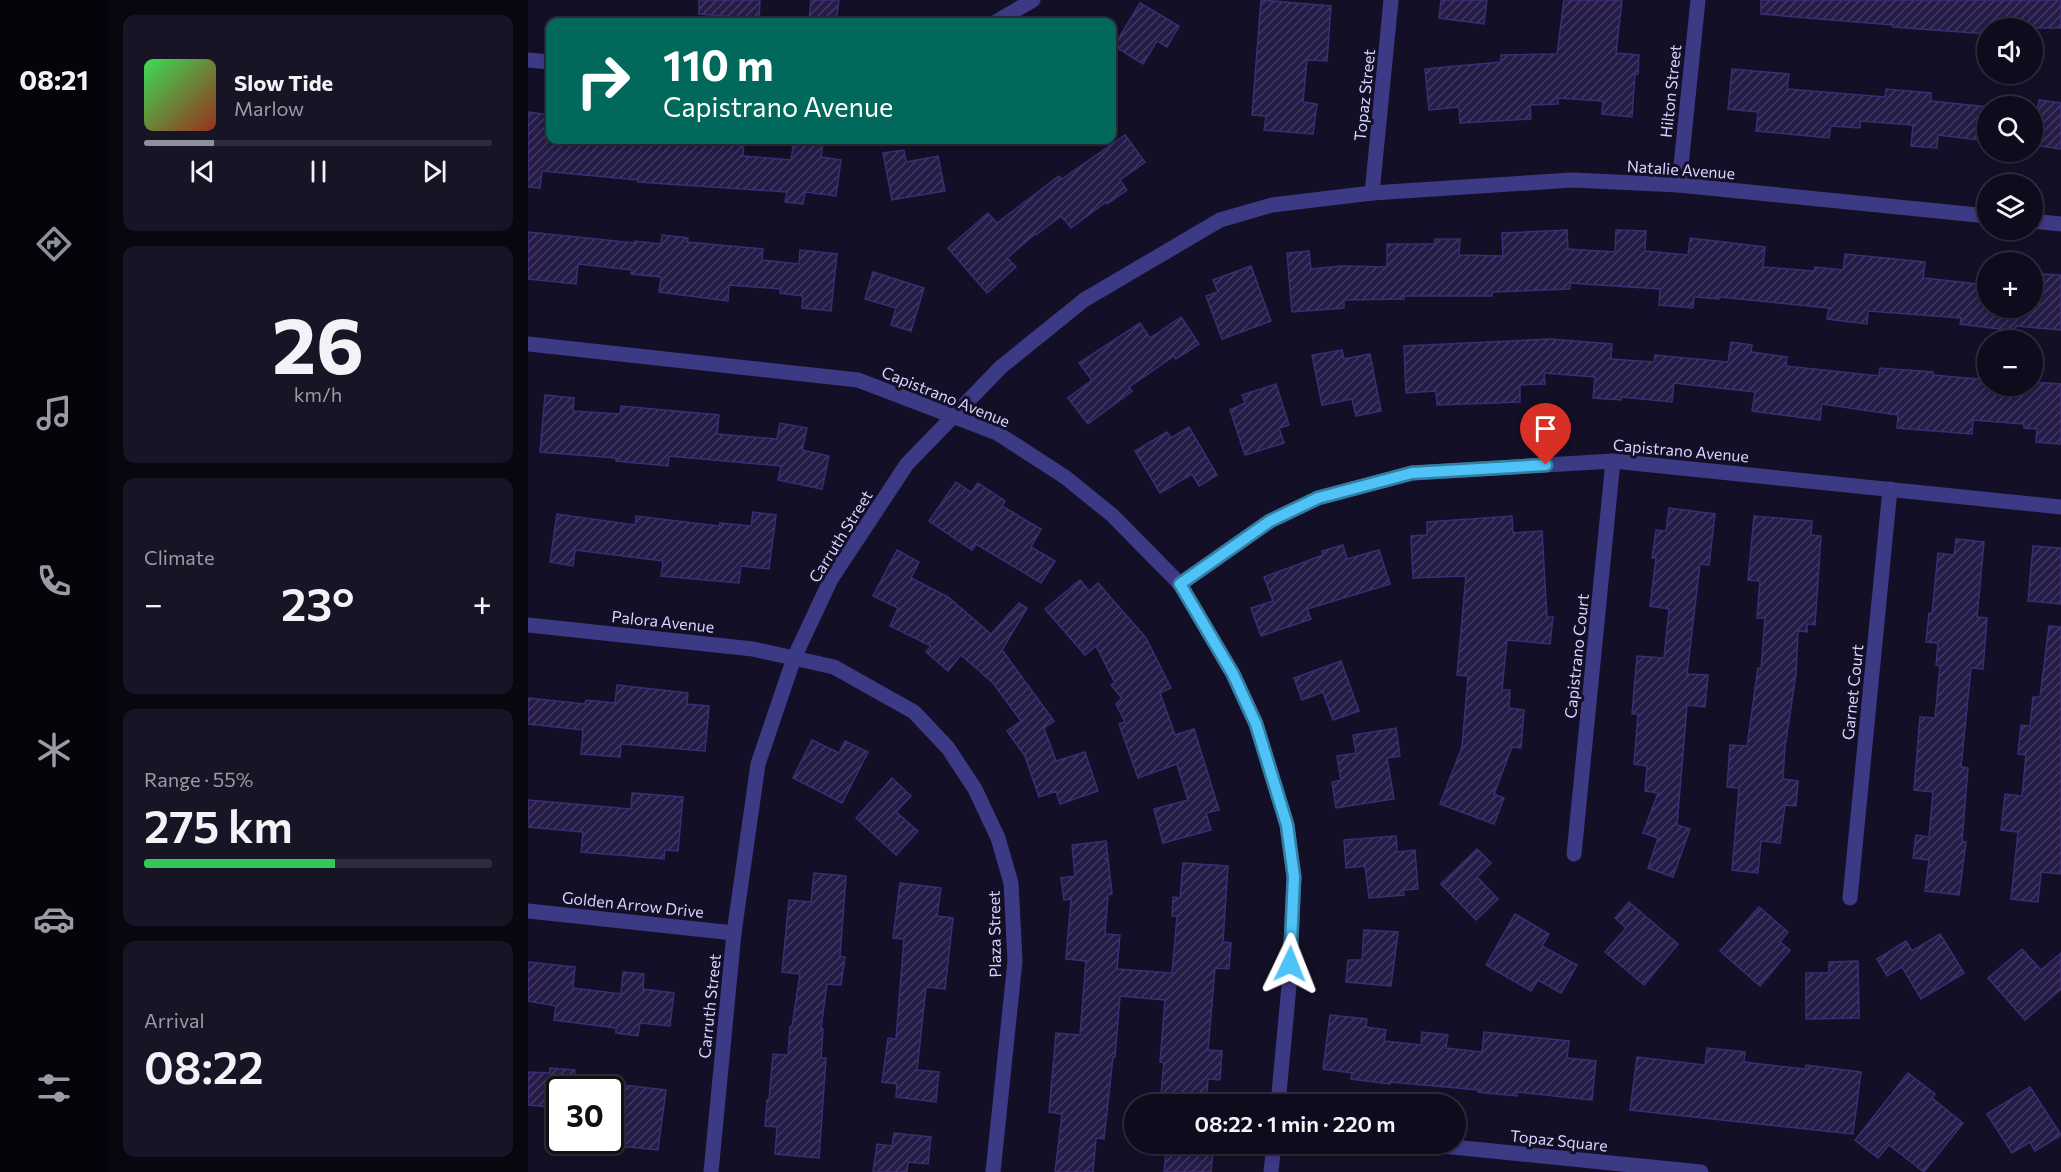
<!DOCTYPE html>
<meta charset="utf-8">
<style>
:root{--surface:#0e0b1c;--page:#171425;--text:#f1f3f6;--muted:#9b9ba3;--line:#2e2b3b;--accent:#8c9099}
body{margin:0;font-family:Commissioner,sans-serif;background:var(--page);color:var(--text);height:100vh;display:flex;flex-direction:column;font-size:22px;white-space:nowrap}
*{box-sizing:border-box;margin:0}
p{font-size:20px;color:var(--muted)}
.icon{flex:none;width:33px;height:33px;fill:none;stroke:currentColor;stroke-width:2;stroke-linecap:round;stroke-linejoin:round}
.map{position:relative;flex:1;overflow:hidden}
.details{display:flex;flex-direction:column;gap:15px;padding:15px;background:#08060f;width:420px}
.details>*{flex:none}
.hud{position:absolute;left:18px;top:18px;width:570px;height:126px;border-radius:12px;box-shadow:0 3px 9px #0003,0 0 0 2px var(--line);background:#00695c;color:#fff;overflow:hidden}
.fabs{position:absolute;left:1449px;top:18px;display:grid;gap:12px}
.fabs a{display:grid;place-items:center;width:66px;height:66px;border-radius:50%;background:var(--surface);box-shadow:0 3px 9px #0003,0 0 0 2px var(--line);font-size:30px}
.speed{position:absolute;left:18px;top:1076px;display:flex;gap:12px;font-size:30px;font-weight:700;text-align:center}
.speed>*{display:grid;place-content:center;width:78px;height:78px;border-radius:50%;background:var(--surface);box-shadow:0 3px 9px #0003,0 0 0 2px var(--line);line-height:1}
.speed .limit{border:3px solid #111;border-radius:9px;background:#fff;color:#111}
.pin{position:absolute;display:grid;place-items:center;width:51px;height:51px;color:#fff;margin:-62px -26px;border-radius:50% 50% 50% 0;rotate:-45deg;box-shadow:0 0 6px #0007}
.pin .icon{rotate:45deg}
.me{position:absolute;width:66px;margin:-33px;rotate:2deg;stroke-linejoin:round;filter:drop-shadow(0 0 4px #0008)}
.turn{display:flex;align-items:center;gap:21px;height:126px;padding:0 18px;font-size:27px}
.turn .icon{width:78px;height:78px;stroke-width:2.5}
.turn b{display:block;font-size:42px;line-height:51px}
.big{font-size:45px;font-weight:600;line-height:1.1}
.details .card{flex:1;display:flex;flex-direction:column;justify-content:center;gap:9px;min-width:0;padding:0 21px;border-radius:12px;background:var(--page)}
.details .dial{align-items:center;gap:0}
.dial b{font-size:78px;line-height:1}
.song{display:flex;align-items:center;gap:18px}
.cover{width:72px;height:72px;border-radius:9px;background:linear-gradient(135deg,hsl(130 70% 55%),hsl(10 70% 35%))}
.played{height:6px;border-radius:3px;background:linear-gradient(90deg,var(--accent) 20%,var(--line) 20%)}
.keys{display:flex;justify-content:space-around;direction:ltr}
.heat{display:flex;justify-content:space-between;align-items:center;font-size:33px;direction:ltr}
.charge{height:9px;border-radius:4px;background:linear-gradient(90deg,#34c759 55%,var(--line) 0)}
.trip{position:absolute;left:596px;top:1094px;width:342px;height:60px;border-radius:30px;background:var(--surface);box-shadow:0 3px 9px #0003,0 0 0 2px var(--line);font-weight:600;line-height:60px;text-align:center}
main{display:flex;flex:1;min-height:0}
.menu{display:flex;flex-direction:column;width:108px;justify-content:space-around;align-items:center;background:#06040b;color:var(--muted)}
.menu .icon{width:42px;height:42px}
.menu .on{color:var(--accent)}
.menu b{font-size:27px;color:var(--text)}
.map>svg:first-child{display:block}
</style>
<main>
<nav class="menu">
<b>08:21</b>
<svg class="icon on" aria-label="directions" viewBox="0 0 24 24"><path d="M12 3l9 9-9 9-9-9zM9 14v-3h6M13 9l2 2-2 2"/></svg>
<svg class="icon" aria-label="music" viewBox="0 0 24 24"><path d="M9 18V5l10-2v13"/><circle cx="6" cy="18" r="3"/><circle cx="16" cy="16" r="3"/></svg>
<svg class="icon" aria-label="phone" viewBox="0 0 24 24"><path d="M5 4h4l2 5-3 2q2 4 5 5l2-3 5 2v4C11 20 4 13 5 4z"/></svg>
<svg class="icon" aria-label="climate" viewBox="0 0 24 24"><path d="M12 3v18M4 7l16 10M4 17L20 7"/></svg>
<svg class="icon" aria-label="car" viewBox="0 0 24 24"><path d="M5 17H2v-5l4-1 3-4h7l3 4 3 1v5h-3M9 17h6M6 11h13"/><circle cx="7" cy="17" r="2"/><circle cx="17" cy="17" r="2"/></svg>
<svg class="icon" aria-label="filters" viewBox="0 0 24 24"><path d="M4 7h16M4 17h16"/><circle cx="9" cy="7" r="2"/><circle cx="15" cy="17" r="2"/></svg>
</nav>
<section class="details">
<div class="card">
<div class="song"><i class="cover"></i><div><b>Slow Tide</b><p>Marlow</p></div></div>
<div class="played"></div>
<div class="keys"><svg class="icon" aria-label="previous" viewBox="0 0 24 24"><path d="M18 5L8 12l10 7zM5 5v14"/></svg><svg class="icon" aria-label="pause" viewBox="0 0 24 24"><path d="M8 5v14M16 5v14"/></svg><svg class="icon" aria-label="next" viewBox="0 0 24 24"><path d="M6 5l10 7-10 7zM19 5v14"/></svg></div>
</div>
<div class="card dial"><b>26</b><p>km/h</p></div>
<div class="card"><p>Climate</p>
<div class="heat"><a>−</a><b class="big">23°</b><a>+</a></div>
</div>
<div class="card"><p>Range · 55%</p><b class="big">275 km</b><div class="charge"></div></div>
<div class="card"><p>Arrival</p><b class="big">08:22</b></div>
</section>
<div class="map">
<svg width="1533" height="1172" viewBox="0 0 1533 1172">
<defs>
<pattern id="building-hatch" width="6" height="6" patternUnits="userSpaceOnUse" patternTransform="scale(1.5)"><rect width="6" height="6" fill="#241b47"/><path d="M-1 1l2-2M0 6l6-6M5 7l2-2" fill="none" stroke="#433b63"/></pattern>
</defs>
<rect width="100%" height="100%" fill="#130f26"/>
<g fill="url(#building-hatch)" stroke="#3b2d73" stroke-width="1.5">
<path d="M 171,0 L 232,0 L 231,19 L 171,14 Z"/>
<path d="M 283,0 L 311,0 L 308,22 L 281,22 Z"/>
<path d="M 733,0 L 803,6 L 799,61 L 779,60 L 775,102 L 789,104 L 785,134 L 736,130 L 738,116 L 724,115 Z"/>
<path d="M 913,0 L 959,0 L 956,24 L 911,18 Z"/>
<path d="M 1036,0 L 1094,0 L 1088,53 L 1111,55 L 1110,74 L 1107,74 L 1104,117 L 1074,114 L 1075,101 L 1030,98 L 1030,104 L 1002,105 L 1003,119 L 932,123 L 931,107 L 901,110 L 897,69 L 973,62 L 973,55 L 1029,54 Z"/>
<path d="M 1233,0 L 1533,0 L 1533,28 L 1460,28 L 1460,34 L 1365,27 L 1365,25 L 1233,14 Z"/>
<path d="M 612,3 L 651,26 L 639,47 L 629,41 L 615,64 L 586,46 Z"/>
<path d="M 1204,69 L 1261,74 L 1259,89 L 1357,97 L 1358,89 L 1403,93 L 1403,101 L 1460,107 L 1460,141 L 1410,135 L 1409,148 L 1383,146 L 1385,125 L 1332,121 L 1332,128 L 1303,126 L 1301,138 L 1228,131 L 1230,112 L 1200,109 Z"/>
<path d="M 1511,100 L 1533,103 L 1533,149 L 1505,145 Z"/>
<path d="M 0,112 L 22,115 L 18,140 L 106,140 L 143,142 L 143,140 L 216,140 L 215,156 L 263,160 L 266,140 L 295,143 L 293,157 L 313,160 L 308,196 L 277,192 L 275,204 L 257,202 L 259,192 L 110,182 L 110,180 L 14,171 L 12,188 L 0,187 Z"/>
<path d="M 597,135 L 617,162 L 592,180 L 599,190 L 579,204 L 578,202 L 543,228 L 533,216 L 508,235 L 507,234 L 479,258 L 488,267 L 459,293 L 420,248 L 460,213 L 469,223 L 531,176 L 534,179 Z"/>
<path d="M 376,150 L 378,162 L 410,156 L 417,191 L 364,200 L 355,153 Z"/>
<path d="M 1039,230 L 1040,249 L 1087,252 L 1088,230 L 1118,231 L 1117,251 L 1160,255 L 1162,238 L 1196,242 L 1237,247 L 1235,267 L 1286,271 L 1287,267 L 1315,270 L 1317,254 L 1397,262 L 1395,278 L 1460,285 L 1460,308 L 1511,308 L 1514,274 L 1533,275 L 1533,330 L 1488,326 L 1487,331 L 1432,324 L 1433,318 L 1340,311 L 1339,324 L 1299,319 L 1301,308 L 1191,297 L 1191,299 L 1166,297 L 1165,308 L 1131,305 L 1132,289 L 1042,283 L 1042,289 L 964,292 L 964,296 L 876,296 L 876,299 L 816,300 L 816,308 L 764,312 L 759,253 L 781,251 L 783,269 L 813,266 L 859,267 L 859,244 L 907,244 L 907,239 L 932,239 L 931,255 L 975,256 L 974,233 Z"/>
<path d="M 0,232 L 107,243 L 107,241 L 133,244 L 134,235 L 160,238 L 159,242 L 235,249 L 234,260 L 271,264 L 272,250 L 309,254 L 303,311 L 274,308 L 275,296 L 252,293 L 253,289 L 201,285 L 200,301 L 131,292 L 133,277 L 103,274 L 104,270 L 50,264 L 48,284 L 0,279 Z"/>
<path d="M 723,266 L 743,321 L 694,339 L 678,296 L 690,292 L 685,280 Z"/>
<path d="M 345,272 L 396,288 L 383,331 L 363,325 L 368,308 L 337,299 Z"/>
<path d="M 653,317 L 671,344 L 648,359 L 646,356 L 601,387 L 604,391 L 560,424 L 540,398 L 564,380 L 551,363 L 612,323 L 622,338 Z"/>
<path d="M 1022,339 L 1084,344 L 1083,359 L 1126,362 L 1127,355 L 1200,362 L 1203,342 L 1224,345 L 1223,352 L 1259,357 L 1258,366 L 1351,376 L 1352,368 L 1405,372 L 1405,375 L 1460,380 L 1460,386 L 1504,386 L 1504,382 L 1533,384 L 1533,444 L 1508,442 L 1509,429 L 1496,428 L 1496,424 L 1445,420 L 1444,434 L 1369,428 L 1370,415 L 1294,404 L 1292,420 L 1224,411 L 1227,392 L 1146,383 L 1144,402 L 1093,397 L 1093,400 L 1065,398 L 1067,377 L 1016,373 L 1017,384 L 992,385 L 992,402 L 909,405 L 908,391 L 878,393 L 876,346 Z"/>
<path d="M 814,350 L 816,359 L 842,354 L 853,411 L 828,416 L 824,399 L 794,405 L 784,355 Z"/>
<path d="M 748,384 L 761,425 L 751,428 L 756,443 L 717,455 L 702,410 L 717,403 L 714,395 Z"/>
<path d="M 17,395 L 46,398 L 45,411 L 92,414 L 93,406 L 191,415 L 189,434 L 249,439 L 252,423 L 279,428 L 274,450 L 301,456 L 294,489 L 250,480 L 253,466 L 141,456 L 140,466 L 88,461 L 88,458 L 12,452 Z"/>
<path d="M 661,427 L 689,475 L 671,486 L 664,474 L 632,493 L 607,451 L 639,432 L 643,438 Z"/>
<path d="M 428,482 L 443,492 L 450,483 L 477,501 L 474,506 L 513,529 L 503,547 L 527,561 L 513,583 L 448,544 L 444,550 L 401,521 Z"/>
<path d="M 1141,508 L 1187,514 L 1181,565 L 1172,564 L 1159,674 L 1180,675 L 1177,707 L 1159,705 L 1149,825 L 1162,829 L 1145,877 L 1120,868 L 1130,838 L 1115,833 L 1130,793 L 1117,791 L 1119,766 L 1106,764 L 1110,714 L 1104,714 L 1109,656 L 1136,658 L 1141,609 L 1122,606 L 1128,558 L 1124,558 L 1128,530 L 1138,531 Z"/>
<path d="M 225,512 L 248,515 L 241,569 L 213,566 L 211,583 L 133,576 L 135,561 L 47,550 L 45,566 L 22,562 L 29,514 L 107,525 L 108,516 L 191,526 L 192,523 L 223,526 Z"/>
<path d="M 984,516 L 985,533 L 1014,531 L 1019,617 L 1025,617 L 1022,644 L 979,640 L 974,690 L 982,690 L 981,708 L 996,710 L 993,748 L 984,747 L 966,794 L 976,798 L 966,824 L 912,804 L 934,747 L 940,676 L 929,675 L 938,576 L 885,578 L 883,536 L 899,535 L 899,522 Z"/>
<path d="M 1226,516 L 1284,521 L 1283,535 L 1293,536 L 1287,625 L 1279,624 L 1279,632 L 1270,631 L 1268,674 L 1257,747 L 1255,779 L 1270,781 L 1268,806 L 1257,805 L 1252,843 L 1233,841 L 1230,873 L 1204,870 L 1211,788 L 1199,787 L 1202,745 L 1219,746 L 1230,668 L 1233,669 L 1237,618 L 1229,618 L 1232,581 L 1220,580 Z"/>
<path d="M 1428,539 L 1456,542 L 1449,617 L 1459,618 L 1455,669 L 1443,668 L 1433,767 L 1440,768 L 1434,841 L 1438,842 L 1431,895 L 1397,891 L 1401,860 L 1385,858 L 1388,835 L 1401,837 L 1405,792 L 1386,790 L 1392,717 L 1407,718 L 1412,666 L 1408,665 L 1410,643 L 1398,642 L 1401,613 L 1404,614 L 1410,553 L 1426,555 Z"/>
<path d="M 815,545 L 819,559 L 851,550 L 862,584 L 779,609 L 783,619 L 733,636 L 723,608 L 745,601 L 736,577 L 795,555 L 794,551 Z"/>
<path d="M 1505,546 L 1533,548 L 1533,604 L 1500,601 Z"/>
<path d="M 369,550 L 391,562 L 383,578 L 420,597 L 463,634 L 491,603 L 499,608 L 474,650 L 526,721 L 516,728 L 528,761 L 557,752 L 570,791 L 532,804 L 528,791 L 511,797 L 497,756 L 479,731 L 493,721 L 465,683 L 433,655 L 420,671 L 398,652 L 403,646 L 362,626 L 370,608 L 345,596 Z"/>
<path d="M 552,580 L 561,591 L 570,583 L 618,638 L 643,688 L 632,693 L 647,735 L 666,729 L 691,810 L 678,813 L 683,830 L 635,843 L 626,809 L 660,800 L 649,764 L 610,778 L 591,724 L 597,722 L 588,704 L 594,698 L 583,685 L 587,683 L 568,646 L 557,655 L 517,609 Z"/>
<path d="M 1521,626 L 1533,627 L 1533,874 L 1513,872 L 1510,902 L 1483,899 L 1490,832 L 1473,830 L 1477,794 L 1494,796 L 1498,755 L 1490,754 L 1493,725 L 1502,726 L 1505,697 L 1512,697 Z"/>
<path d="M 813,661 L 831,711 L 805,720 L 795,692 L 774,700 L 766,678 Z"/>
<path d="M 89,685 L 160,693 L 159,704 L 181,706 L 177,751 L 93,744 L 92,757 L 53,754 L 55,730 L 0,724 L 0,698 L 57,704 L 58,700 L 87,703 Z"/>
<path d="M 868,728 L 872,756 L 859,758 L 866,799 L 808,808 L 804,782 L 813,780 L 809,756 L 828,753 L 825,735 Z"/>
<path d="M 284,740 L 311,753 L 317,741 L 340,752 L 314,803 L 265,778 Z"/>
<path d="M 364,778 L 383,796 L 368,812 L 390,831 L 368,855 L 328,818 Z"/>
<path d="M 104,793 L 155,797 L 150,851 L 137,850 L 136,859 L 53,852 L 55,832 L 0,827 L 0,800 L 103,809 Z"/>
<path d="M 868,836 L 869,852 L 887,850 L 890,889 L 875,890 L 876,895 L 841,898 L 837,866 L 818,868 L 816,840 Z"/>
<path d="M 578,841 L 580,858 L 576,859 L 580,859 L 584,894 L 580,895 L 577,934 L 592,935 L 589,969 L 644,973 L 649,916 L 644,916 L 645,897 L 652,898 L 655,863 L 700,866 L 695,942 L 703,943 L 701,969 L 687,968 L 680,1050 L 694,1051 L 692,1080 L 680,1079 L 678,1104 L 632,1104 L 636,1063 L 632,1062 L 637,1000 L 592,996 L 587,1057 L 585,1057 L 576,1139 L 568,1138 L 565,1172 L 527,1172 L 534,1114 L 521,1112 L 528,1033 L 552,1035 L 558,961 L 538,959 L 543,899 L 536,900 L 533,878 L 547,876 L 544,845 Z"/>
<path d="M 949,849 L 963,863 L 949,877 L 970,899 L 948,920 L 913,884 Z"/>
<path d="M 286,873 L 318,876 L 312,956 L 317,957 L 313,985 L 299,984 L 293,1028 L 295,1029 L 293,1058 L 298,1058 L 291,1158 L 247,1154 L 249,1127 L 237,1126 L 239,1100 L 241,1100 L 245,1054 L 260,1055 L 262,1026 L 264,1026 L 272,974 L 254,972 L 261,900 L 283,902 Z"/>
<path d="M 372,883 L 413,888 L 409,916 L 425,918 L 417,989 L 398,987 L 389,1070 L 411,1072 L 408,1102 L 368,1097 L 369,1084 L 354,1082 L 360,1038 L 368,1039 L 376,939 L 365,938 Z"/>
<path d="M 1101,902 L 1150,944 L 1116,985 L 1077,952 L 1098,928 L 1087,918 Z"/>
<path d="M 1231,907 L 1260,932 L 1252,942 L 1262,950 L 1232,986 L 1192,951 Z"/>
<path d="M 987,914 L 1021,934 L 1014,946 L 1049,965 L 1033,993 L 1010,980 L 1003,991 L 958,965 Z"/>
<path d="M 836,930 L 870,932 L 863,986 L 818,982 L 820,960 L 834,960 Z"/>
<path d="M 1412,934 L 1436,973 L 1393,999 L 1374,967 L 1359,976 L 1349,959 L 1378,941 L 1384,951 Z"/>
<path d="M 1494,949 L 1513,970 L 1533,953 L 1533,989 L 1497,1020 L 1460,978 Z"/>
<path d="M 1330,961 L 1331,1018 L 1278,1019 L 1278,973 L 1301,973 L 1301,962 Z"/>
<path d="M 0,962 L 47,967 L 45,988 L 93,994 L 95,972 L 116,974 L 115,989 L 146,993 L 142,1026 L 112,1023 L 110,1036 L 88,1033 L 88,1028 L 26,1020 L 28,1006 L 0,1001 Z"/>
<path d="M 802,1015 L 839,1019 L 838,1027 L 858,1030 L 856,1041 L 893,1045 L 894,1032 L 920,1035 L 918,1048 L 954,1052 L 956,1032 L 1041,1041 L 1039,1058 L 1068,1061 L 1064,1100 L 989,1092 L 989,1096 L 950,1092 L 951,1090 L 862,1082 L 862,1084 L 823,1079 L 824,1073 L 795,1069 Z"/>
<path d="M 1179,1048 L 1217,1052 L 1216,1062 L 1277,1069 L 1278,1065 L 1333,1072 L 1325,1134 L 1102,1110 L 1109,1057 L 1177,1065 Z"/>
<path d="M 22,1068 L 47,1070 L 45,1089 L 32,1089 L 32,1108 L 0,1105 L 0,1072 L 22,1073 Z"/>
<path d="M 1380,1073 L 1407,1094 L 1404,1098 L 1435,1123 L 1396,1172 L 1361,1145 L 1350,1158 L 1327,1140 Z"/>
<path d="M 86,1084 L 138,1090 L 130,1150 L 82,1145 L 82,1109 Z"/>
<path d="M 1502,1087 L 1533,1135 L 1507,1151 L 1502,1142 L 1484,1153 L 1459,1114 Z"/>
<path d="M 366,1133 L 403,1137 L 400,1164 L 380,1162 L 379,1172 L 345,1172 L 349,1144 L 364,1146 Z"/>
<path d="M 639,1143 L 686,1143 L 683,1172 L 636,1172 Z"/>
</g>
<g fill="none" stroke-linecap="round" stroke-linejoin="round">
<g stroke="#3d3a85" stroke-width="15">
<path d="M 468,22 L 505,0"/>
<path d="M 0,60 L 22,62"/>
<path d="M 1151,185 L 1170,0"/>
<path d="M 844,193 L 863,0"/>
<path d="M 1504,221 L 1533,224"/>
<path d="M 0,344 L 330,380 L 469,433 L 537,477 L 584,515 L 652,584 L 705,674 L 728,724 L 759,825 L 766,877 L 761,986 L 750,1104"/>
<path d="M 652,584 L 742,521 L 790,498 L 884,473 L 1085,461 L 1533,507"/>
<path d="M 0,625 L 225,649 L 306,667 L 386,712 L 420,748 L 447,789 L 470,838 L 483,883 L 487,961 L 465,1172"/>
<path d="M 1046,854 L 1085,461"/>
<path d="M 1322,898 L 1362,489"/>
<path d="M 0,911 L 206,933"/>
<path d="M 885,1143 L 1173,1172"/>
<path d="M 183,1172 L 206,933 L 230,764 L 266,658 L 303,579 L 379,464 L 473,367 L 556,300 L 692,220 L 744,205 L 844,193 L 1044,180 L 1151,185 L 1460,216"/>
<path d="M 743,1172 L 746,1143"/>
</g>
</g>
<g fill="none" stroke-linecap="round" stroke-linejoin="round">
<defs>
<path id="route" d="M 762,964 L 766,877 L 759,825 L 728,724 L 705,674 L 652,584 L 742,521 L 790,498 L 884,473 L 1018,465"/>
</defs>
<use href="#route" stroke="#337fa1" stroke-width="15"/>
<use href="#route" stroke="#4fc3f7" stroke-width="10"/>
</g>
<g text-anchor="middle" dominant-baseline="central" stroke-width="6" stroke-linejoin="round" paint-order="stroke">
<g font-size="16" fill="#d9d4ff" stroke="#130f26">
<text transform="translate(1142 91) rotate(-84)">Hilton Street</text>
<text transform="translate(836 95) rotate(-84)">Topaz Street</text>
<text transform="translate(1153 169) rotate(4)">Natalie Avenue</text>
<text transform="translate(418 396) rotate(22)">Capistrano Avenue</text>
<text transform="translate(1153 450) rotate(5)">Capistrano Avenue</text>
<text transform="translate(312 536) rotate(-58)">Carruth Street</text>
<text transform="translate(135 621) rotate(6)">Palora Avenue</text>
<text transform="translate(1048 656) rotate(-84)">Capistrano Court</text>
<text transform="translate(1324 692) rotate(-84)">Garnet Court</text>
<text transform="translate(105 904) rotate(6)">Golden Arrow Drive</text>
<text transform="translate(466 934) rotate(-91)">Plaza Street</text>
<text transform="translate(181 1006) rotate(-84)">Carruth Street</text>
<text transform="translate(1031 1140) rotate(6)">Topaz Square</text>
</g>
</g>
</svg>
<div class="fabs">
<a><svg class="icon" aria-label="sound" viewBox="0 0 24 24"><path d="M4 9h4l5-4v14l-5-4H4zM17 9q2 3 0 6"/></svg></a>
<a><svg class="icon" aria-label="search" viewBox="0 0 24 24"><circle cx="10" cy="10" r="6"/><path d="M15 15l6 6"/></svg></a>
<a><svg class="icon" aria-label="layers" viewBox="0 0 24 24"><path d="M12 4l9 5-9 5-9-5zM3 14l9 5 9-5"/></svg></a>
<a>+</a>
<a>−</a>
</div>
<div class="speed"><div class="limit">30</div></div>
<div class="pin" style="left:1018px;top:465px;background:#d93025"><svg class="icon" aria-label="arrive" viewBox="0 0 24 24"><path d="M6 21V4h12l-3 4 3 4H6"/></svg></div>
<svg class="me" style="left:762px;top:964px" viewBox="-20 -20 40 40"><path d="M0-17L14 15 0 8-14 15z" fill="#4fc3f7" stroke="#fff" stroke-width="4"/></svg>
<div class="trip">08:22 · 1 min · 220 m</div>
<div class="hud">
<div class="turn"><svg class="icon" aria-label="right" viewBox="0 0 24 24"><path d="M7 20v-9h11M14 6l5 5-5 5"/></svg><div><b>110 m</b>Capistrano Avenue</div></div>
</div>
</div>
</main>
